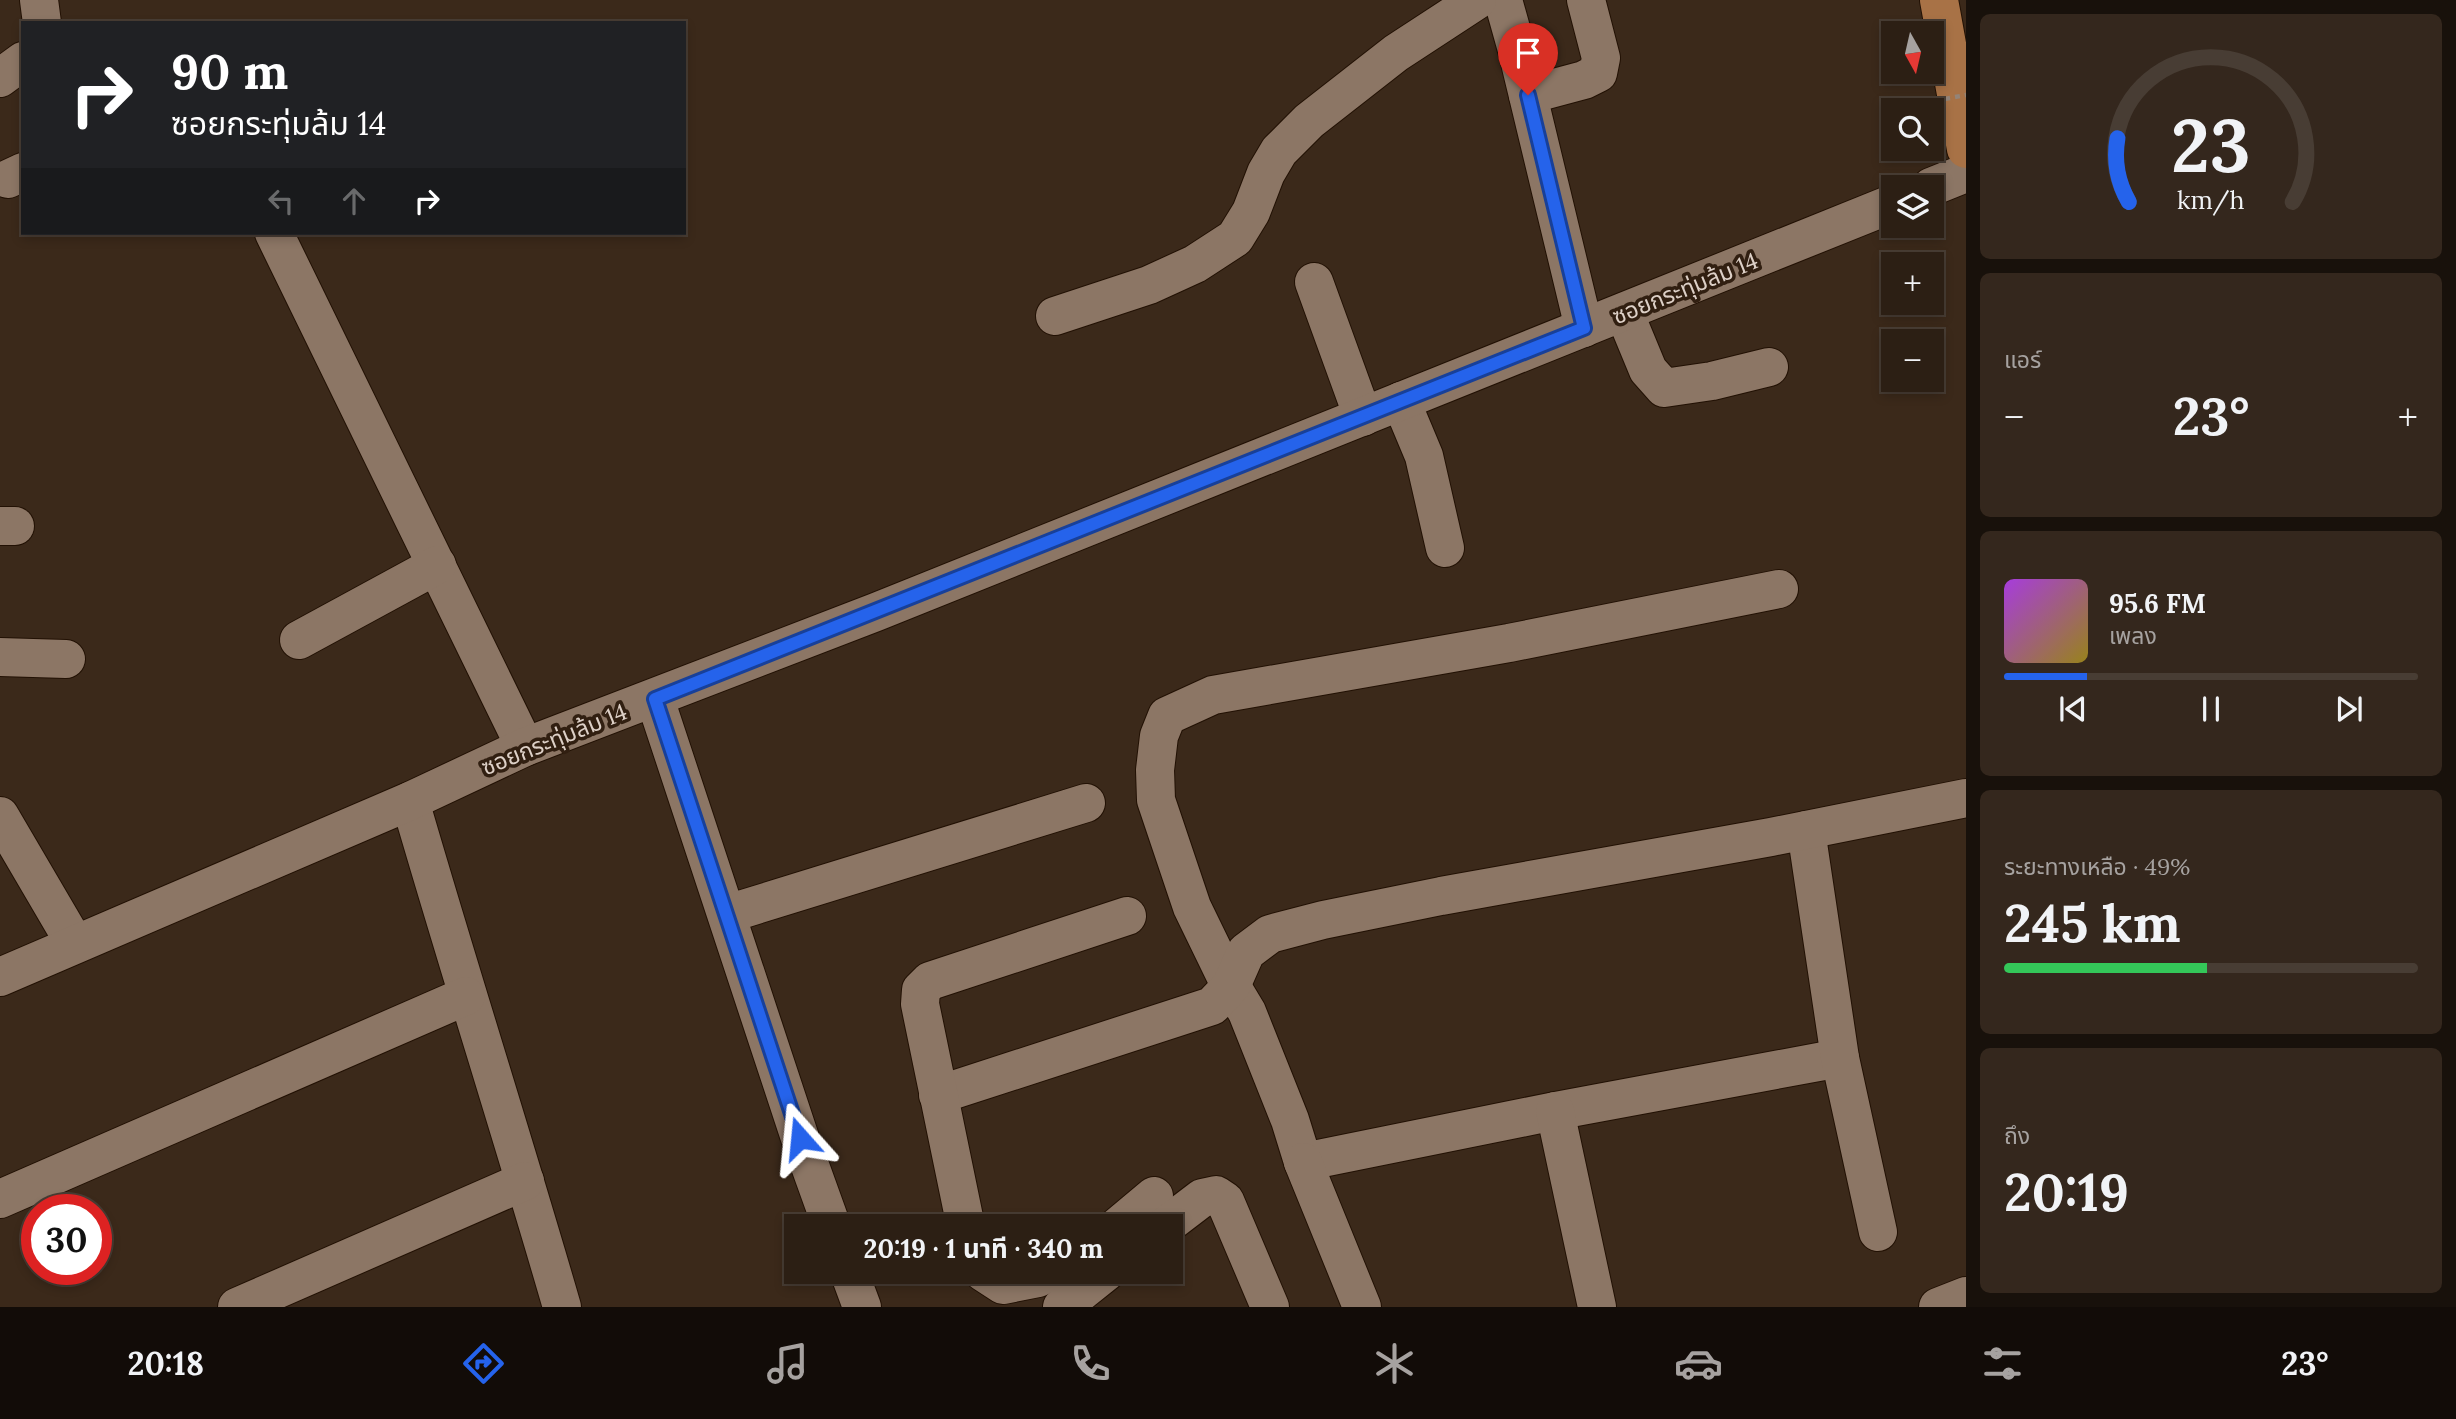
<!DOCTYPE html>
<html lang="th">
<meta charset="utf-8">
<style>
:root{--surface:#2c1f14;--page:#34271d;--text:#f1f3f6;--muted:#a6a2a0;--line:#483d34;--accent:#2563eb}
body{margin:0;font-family:Lora,"Noto Sans Thai",serif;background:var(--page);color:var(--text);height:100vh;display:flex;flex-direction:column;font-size:26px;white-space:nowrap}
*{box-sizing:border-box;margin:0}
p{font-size:23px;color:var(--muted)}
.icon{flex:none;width:38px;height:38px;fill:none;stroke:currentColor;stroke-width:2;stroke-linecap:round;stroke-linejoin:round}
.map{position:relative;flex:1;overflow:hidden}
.sheet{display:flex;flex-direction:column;gap:14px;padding:14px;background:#18110b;width:490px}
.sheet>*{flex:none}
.guide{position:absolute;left:21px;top:21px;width:665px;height:214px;border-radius:0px;box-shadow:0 4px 10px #0003,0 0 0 2px var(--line);background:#202124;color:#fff;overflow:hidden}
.needle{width:46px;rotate:172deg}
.tools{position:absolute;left:1881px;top:21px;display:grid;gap:14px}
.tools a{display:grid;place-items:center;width:63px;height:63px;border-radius:0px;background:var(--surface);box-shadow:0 4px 10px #0003,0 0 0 2px var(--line);font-size:35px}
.speed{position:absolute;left:21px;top:1194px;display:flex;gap:14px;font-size:35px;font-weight:700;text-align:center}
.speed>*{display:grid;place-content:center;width:91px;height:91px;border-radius:50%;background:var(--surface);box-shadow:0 4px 10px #0003,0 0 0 2px var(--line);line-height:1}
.speed .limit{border:10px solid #d22;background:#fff;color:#111}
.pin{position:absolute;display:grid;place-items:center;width:60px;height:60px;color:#fff;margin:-72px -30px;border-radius:50% 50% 50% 0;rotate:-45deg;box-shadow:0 0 7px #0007}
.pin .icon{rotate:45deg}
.me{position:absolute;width:77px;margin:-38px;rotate:342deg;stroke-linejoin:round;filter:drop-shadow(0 0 5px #0008)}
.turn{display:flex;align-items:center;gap:24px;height:147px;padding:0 35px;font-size:32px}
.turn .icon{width:91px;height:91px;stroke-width:2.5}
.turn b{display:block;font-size:49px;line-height:60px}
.lanes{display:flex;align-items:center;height:66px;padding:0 35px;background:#0003;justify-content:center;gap:35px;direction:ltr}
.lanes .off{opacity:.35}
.big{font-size:52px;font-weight:700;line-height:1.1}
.sheet .card{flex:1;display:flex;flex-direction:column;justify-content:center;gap:10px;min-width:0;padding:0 24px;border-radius:10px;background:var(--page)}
.sheet .dial{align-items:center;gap:0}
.dial svg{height:182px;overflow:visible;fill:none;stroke:var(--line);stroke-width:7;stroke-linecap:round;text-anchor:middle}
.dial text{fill:var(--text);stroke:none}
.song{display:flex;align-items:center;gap:21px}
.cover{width:84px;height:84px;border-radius:10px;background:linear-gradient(135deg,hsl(280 70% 55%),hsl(50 70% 35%))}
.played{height:7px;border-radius:4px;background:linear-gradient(90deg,var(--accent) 20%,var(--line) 20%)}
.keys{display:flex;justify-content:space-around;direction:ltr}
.heat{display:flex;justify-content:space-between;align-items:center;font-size:38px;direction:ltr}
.charge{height:10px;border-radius:5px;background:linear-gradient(90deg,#34c759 49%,var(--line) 0)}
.trip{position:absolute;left:784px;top:1214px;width:399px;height:70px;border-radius:0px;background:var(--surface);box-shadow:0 4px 10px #0003,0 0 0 2px var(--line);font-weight:700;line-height:70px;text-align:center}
.dock{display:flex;height:112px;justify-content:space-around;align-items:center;background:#120c08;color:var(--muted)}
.dock .icon{width:49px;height:49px}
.dock .current{color:var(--accent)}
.dock b{font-size:32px;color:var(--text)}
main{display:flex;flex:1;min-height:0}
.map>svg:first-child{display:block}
</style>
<main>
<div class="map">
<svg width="1966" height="1307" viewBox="0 0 1966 1307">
<rect width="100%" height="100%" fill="#3b291a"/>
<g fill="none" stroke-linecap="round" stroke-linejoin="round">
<defs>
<g id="minor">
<path d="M 39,0 L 42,23"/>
<path d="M 1503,0 L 1517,50 L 1584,328"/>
<path d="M 0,78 L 23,61"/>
<path d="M 1528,95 L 1584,80 L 1598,73 L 1601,58 L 1586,0"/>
<path d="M 8,179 L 23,172"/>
<path d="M 1931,187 L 1966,173"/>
<path d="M 274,233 L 525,747"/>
<path d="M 1314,282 L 1363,417"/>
<path d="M 1624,312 L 1648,370 L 1664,388 L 1712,381 L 1769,367"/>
<path d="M 1055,316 L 1149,285 L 1195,264 L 1235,238 L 1251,212 L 1266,173 L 1279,151 L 1309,121 L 1396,53 L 1477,0"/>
<path d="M 1401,401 L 1424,456 L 1445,548"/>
<path d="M 0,526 L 15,526"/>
<path d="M 1779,589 L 1509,643 L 1213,695 L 1167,716 L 1159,736 L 1155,770 L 1156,800 L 1192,907 L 1226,977 L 1247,1012 L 1290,1120 L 1303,1162 L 1555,1111 L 1840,1058"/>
<path d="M 299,640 L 437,565"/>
<path d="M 0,657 L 66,659"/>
<path d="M 655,699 L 800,1138 L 832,1227"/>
<path d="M 410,801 C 459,970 513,1138 562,1307"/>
<path d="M 0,816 L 75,944"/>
<path d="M 1806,830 L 1840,1058 L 1878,1232"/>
<path d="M 727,914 L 1086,803"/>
<path d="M 0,977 L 410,801 L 525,747 L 876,612 L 1894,203"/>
<path d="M 938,1095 L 1212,1006 L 1231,986 L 1246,952 L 1270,934 L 1323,920 L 1441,896 L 1771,837 L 1966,798"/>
<path d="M 1555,1111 L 1597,1307"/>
<path d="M 1303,1162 L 1362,1307"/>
<path d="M 0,1199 L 466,996"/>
<path d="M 966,1227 L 920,1004 L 921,990 L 930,981 L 1127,916"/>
<path d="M 1117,1227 L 1154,1196"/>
<path d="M 1164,1227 L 1202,1198 L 1216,1195 L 1225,1201 L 1270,1307"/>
<path d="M 849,1272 L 862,1307"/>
<path d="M 983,1272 L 1003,1285 L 1038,1278 L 1050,1272"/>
<path d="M 237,1307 L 525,1181"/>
<path d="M 1062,1307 L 1106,1272"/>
<path d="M 1938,1307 L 1966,1296"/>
</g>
<path id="major" d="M 1939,0 L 1966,149"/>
</defs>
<use href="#minor" stroke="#221104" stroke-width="40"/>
<use href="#major" stroke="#221104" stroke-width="40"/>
<path stroke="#938478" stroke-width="4.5" stroke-dasharray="5 5" stroke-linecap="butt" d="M 1896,108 L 1897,110"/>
<use href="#minor" stroke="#8c7665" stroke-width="38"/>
<use href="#major" stroke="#a87246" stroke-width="38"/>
<path stroke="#938478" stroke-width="4.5" stroke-dasharray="5 5" stroke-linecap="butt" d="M 1896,108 L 1966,95"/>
</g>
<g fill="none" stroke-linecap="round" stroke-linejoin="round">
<defs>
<path id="route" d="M 800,1138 L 655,699 L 1584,328 L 1528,95"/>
</defs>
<use href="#route" stroke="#184099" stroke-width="18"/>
<use href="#route" stroke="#2563eb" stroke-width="12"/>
</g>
<g text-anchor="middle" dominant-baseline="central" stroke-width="7" stroke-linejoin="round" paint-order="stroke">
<g font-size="23" fill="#ddd0c7" stroke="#311f11">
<text transform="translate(1685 288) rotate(-22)">ซอยกระทุ่มล้ม 14</text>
<text transform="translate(554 739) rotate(-22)">ซอยกระทุ่มล้ม 14</text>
</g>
</g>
</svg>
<div class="tools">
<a><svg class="needle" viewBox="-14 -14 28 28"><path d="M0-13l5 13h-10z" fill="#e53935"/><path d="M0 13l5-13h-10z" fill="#a6a2a0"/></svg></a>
<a><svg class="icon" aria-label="search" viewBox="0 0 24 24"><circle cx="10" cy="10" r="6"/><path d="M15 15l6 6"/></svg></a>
<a><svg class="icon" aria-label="layers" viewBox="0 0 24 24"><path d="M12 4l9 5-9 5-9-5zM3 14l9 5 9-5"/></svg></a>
<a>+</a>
<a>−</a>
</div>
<div class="speed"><div class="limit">30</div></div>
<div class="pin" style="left:1528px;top:95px;background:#d93025"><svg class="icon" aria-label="arrive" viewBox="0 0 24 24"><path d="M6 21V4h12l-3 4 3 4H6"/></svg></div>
<svg class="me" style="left:800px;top:1138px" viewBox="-20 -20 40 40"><path d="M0-17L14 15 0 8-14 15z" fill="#2563eb" stroke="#fff" stroke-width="4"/></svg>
<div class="trip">20:19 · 1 นาที · 340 m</div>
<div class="guide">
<div class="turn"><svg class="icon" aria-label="right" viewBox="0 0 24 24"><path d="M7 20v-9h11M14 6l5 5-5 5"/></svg><div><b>90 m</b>ซอยกระทุ่มล้ม 14</div></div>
<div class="lanes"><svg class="icon off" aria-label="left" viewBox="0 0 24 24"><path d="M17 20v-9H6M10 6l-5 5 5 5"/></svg><svg class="icon off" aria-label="ahead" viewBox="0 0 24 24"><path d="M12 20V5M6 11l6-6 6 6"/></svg><svg class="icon" aria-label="right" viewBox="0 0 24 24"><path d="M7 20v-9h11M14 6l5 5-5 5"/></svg></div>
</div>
</div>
<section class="sheet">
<div class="card dial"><svg viewBox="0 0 100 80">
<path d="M14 69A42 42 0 1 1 86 69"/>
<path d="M14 69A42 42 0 0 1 9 41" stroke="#2563eb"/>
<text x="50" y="56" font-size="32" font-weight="700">23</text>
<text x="50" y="72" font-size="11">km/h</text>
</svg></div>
<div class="card"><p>แอร์</p>
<div class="heat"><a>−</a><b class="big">23°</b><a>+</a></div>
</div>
<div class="card">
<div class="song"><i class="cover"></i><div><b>95.6 FM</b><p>เพลง</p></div></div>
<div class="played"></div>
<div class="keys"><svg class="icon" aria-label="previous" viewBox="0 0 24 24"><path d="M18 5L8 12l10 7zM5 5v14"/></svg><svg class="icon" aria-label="pause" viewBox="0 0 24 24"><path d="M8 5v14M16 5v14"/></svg><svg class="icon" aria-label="next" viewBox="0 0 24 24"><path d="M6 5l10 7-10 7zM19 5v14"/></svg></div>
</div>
<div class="card"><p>ระยะทางเหลือ · 49%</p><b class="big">245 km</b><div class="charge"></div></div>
<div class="card"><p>ถึง</p><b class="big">20:19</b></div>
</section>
</main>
<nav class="dock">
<b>20:18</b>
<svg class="icon current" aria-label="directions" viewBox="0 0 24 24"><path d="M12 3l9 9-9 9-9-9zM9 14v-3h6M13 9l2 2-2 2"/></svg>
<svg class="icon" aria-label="music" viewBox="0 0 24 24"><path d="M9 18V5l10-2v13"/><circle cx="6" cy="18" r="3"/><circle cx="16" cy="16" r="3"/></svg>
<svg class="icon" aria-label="phone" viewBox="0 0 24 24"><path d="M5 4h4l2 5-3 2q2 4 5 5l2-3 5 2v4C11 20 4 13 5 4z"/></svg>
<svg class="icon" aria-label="climate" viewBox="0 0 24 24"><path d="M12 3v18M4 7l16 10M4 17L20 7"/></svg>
<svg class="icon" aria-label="car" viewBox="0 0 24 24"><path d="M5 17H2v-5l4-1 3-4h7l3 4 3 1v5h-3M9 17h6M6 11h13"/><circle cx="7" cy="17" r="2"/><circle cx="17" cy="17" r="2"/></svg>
<svg class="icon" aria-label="filters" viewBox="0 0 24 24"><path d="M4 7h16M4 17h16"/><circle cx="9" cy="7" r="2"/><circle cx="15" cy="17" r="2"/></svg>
<b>23°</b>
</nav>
